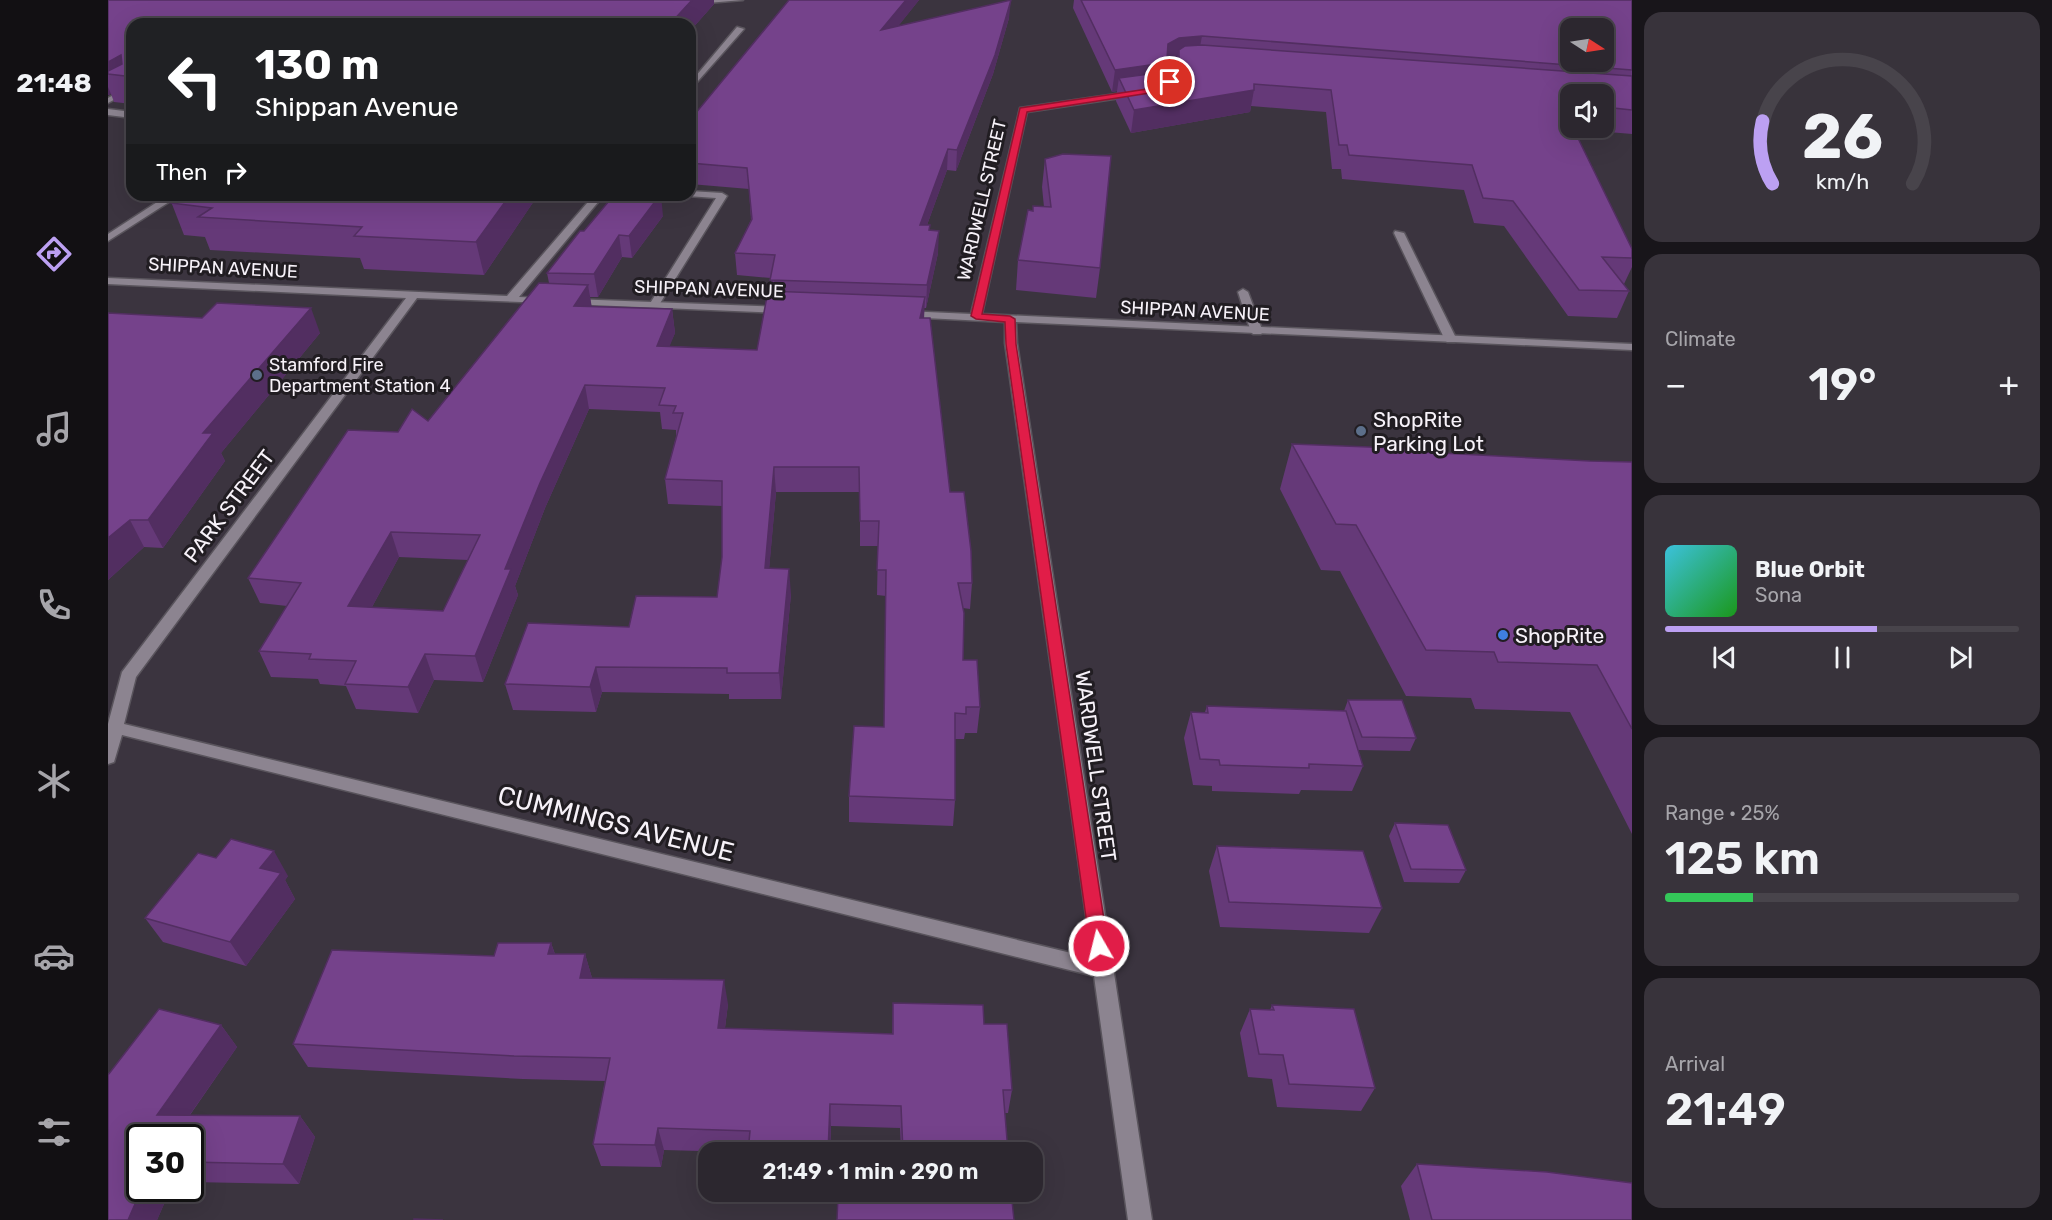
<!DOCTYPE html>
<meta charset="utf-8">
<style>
:root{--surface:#2c272f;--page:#38333b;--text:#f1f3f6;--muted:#a6a5aa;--line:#48444b;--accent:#bca0f2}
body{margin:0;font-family:Rubik,sans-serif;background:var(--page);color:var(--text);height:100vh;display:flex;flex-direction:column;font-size:22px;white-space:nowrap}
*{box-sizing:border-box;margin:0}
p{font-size:20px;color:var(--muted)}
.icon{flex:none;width:33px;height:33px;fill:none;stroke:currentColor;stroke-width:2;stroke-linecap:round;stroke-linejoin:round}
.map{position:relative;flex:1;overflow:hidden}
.details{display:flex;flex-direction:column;gap:12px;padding:12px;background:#18151a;width:420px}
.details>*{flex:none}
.banner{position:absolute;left:18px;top:18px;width:570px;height:183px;border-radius:18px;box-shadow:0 6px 24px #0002,0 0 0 2px var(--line);background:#202124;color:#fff;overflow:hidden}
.needle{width:39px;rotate:102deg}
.buttons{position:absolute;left:1452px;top:18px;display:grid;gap:12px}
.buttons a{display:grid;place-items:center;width:54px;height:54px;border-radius:12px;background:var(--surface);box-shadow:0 6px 24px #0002,0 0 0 2px var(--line);font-size:30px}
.speed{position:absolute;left:18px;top:1124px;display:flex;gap:12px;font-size:30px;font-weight:700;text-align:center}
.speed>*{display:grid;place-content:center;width:78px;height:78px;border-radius:50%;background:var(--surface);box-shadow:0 6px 24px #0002,0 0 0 2px var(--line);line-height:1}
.speed .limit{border:3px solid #111;border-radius:9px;background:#fff;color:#111}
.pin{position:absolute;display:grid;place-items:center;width:51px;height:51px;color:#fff;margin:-26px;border:3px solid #fff;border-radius:50%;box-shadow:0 2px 6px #0007}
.me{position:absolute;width:66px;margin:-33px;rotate:352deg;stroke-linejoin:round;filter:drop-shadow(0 0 4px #0008)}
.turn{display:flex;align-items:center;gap:21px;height:126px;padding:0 30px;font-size:27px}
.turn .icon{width:78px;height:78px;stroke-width:2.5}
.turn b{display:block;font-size:42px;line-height:51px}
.then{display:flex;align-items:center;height:57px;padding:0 30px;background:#0003;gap:12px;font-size:22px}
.big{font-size:45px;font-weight:600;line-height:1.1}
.details .card{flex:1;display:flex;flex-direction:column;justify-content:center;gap:9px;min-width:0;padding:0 21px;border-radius:18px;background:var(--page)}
.details .dial{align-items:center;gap:0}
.dial svg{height:156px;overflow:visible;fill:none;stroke:var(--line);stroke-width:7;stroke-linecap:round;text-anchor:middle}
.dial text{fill:var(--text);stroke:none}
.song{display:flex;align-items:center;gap:18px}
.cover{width:72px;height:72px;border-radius:9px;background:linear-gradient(135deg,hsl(190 70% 55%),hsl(120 70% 35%))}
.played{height:6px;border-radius:3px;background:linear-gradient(90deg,var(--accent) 60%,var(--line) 60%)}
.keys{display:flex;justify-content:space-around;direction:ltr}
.heat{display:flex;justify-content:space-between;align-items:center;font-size:33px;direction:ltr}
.charge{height:9px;border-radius:4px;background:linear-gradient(90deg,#34c759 25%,var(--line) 0)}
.trip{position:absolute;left:590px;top:1142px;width:345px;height:60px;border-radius:18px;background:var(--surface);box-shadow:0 6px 24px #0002,0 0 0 2px var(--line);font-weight:600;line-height:60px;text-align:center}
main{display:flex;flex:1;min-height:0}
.tabs{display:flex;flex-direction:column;width:108px;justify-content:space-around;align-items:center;background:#121013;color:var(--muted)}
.tabs .icon{width:42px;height:42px}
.tabs .selected{color:var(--accent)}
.tabs b{font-size:27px;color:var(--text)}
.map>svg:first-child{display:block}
</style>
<main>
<nav class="tabs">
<b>21:48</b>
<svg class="icon selected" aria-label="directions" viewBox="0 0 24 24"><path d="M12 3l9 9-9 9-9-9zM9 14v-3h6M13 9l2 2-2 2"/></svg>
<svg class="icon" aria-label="music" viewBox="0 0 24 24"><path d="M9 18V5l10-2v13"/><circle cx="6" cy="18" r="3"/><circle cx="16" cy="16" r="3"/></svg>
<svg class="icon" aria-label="phone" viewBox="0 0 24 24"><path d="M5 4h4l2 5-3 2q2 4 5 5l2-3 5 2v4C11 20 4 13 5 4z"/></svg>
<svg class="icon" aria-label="climate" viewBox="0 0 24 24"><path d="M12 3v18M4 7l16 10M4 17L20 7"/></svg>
<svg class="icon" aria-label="car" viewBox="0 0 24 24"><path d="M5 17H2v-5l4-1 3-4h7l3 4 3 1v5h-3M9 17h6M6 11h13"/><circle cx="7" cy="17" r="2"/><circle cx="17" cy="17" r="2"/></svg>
<svg class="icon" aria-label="filters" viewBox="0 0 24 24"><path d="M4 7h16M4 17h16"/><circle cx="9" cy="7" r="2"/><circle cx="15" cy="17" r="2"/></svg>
</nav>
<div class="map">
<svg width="1524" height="1220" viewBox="0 0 1524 1220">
<rect width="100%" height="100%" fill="#3b343f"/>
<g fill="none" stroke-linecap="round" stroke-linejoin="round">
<defs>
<g id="service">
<path d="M 587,0 L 635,0 L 587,4 L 583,2 Z"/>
<path d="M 24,85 L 24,90 L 0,103 L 0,98 Z"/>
<path d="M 0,109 L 24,112 L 24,118 L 0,115 Z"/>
<path d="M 582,191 L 614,193 L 619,196 L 551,305 L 542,307 L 541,305 L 608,198 L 579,196 L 582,195 Z"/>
<path d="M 60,195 L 72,195 L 0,241 L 0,234 Z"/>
<path d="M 1287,231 L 1296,233 L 1349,340 L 1347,342 L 1339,342 L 1337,340 L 1286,233 Z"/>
<path d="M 1135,289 L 1140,292 L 1155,332 L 1153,334 L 1145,334 L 1143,332 L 1130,292 Z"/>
</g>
<g id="minor">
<path d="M 629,27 L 636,29 L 582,90 L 582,83 Z"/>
<path d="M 1029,91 L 1032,91 L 1032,95 L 919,112 L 874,314 L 1524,344 L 1524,350 L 908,322 L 909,343 L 1044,1220 L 1020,1220 L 986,976 L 14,735 L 6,762 L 0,764 L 0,724 L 14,672 L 298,298 L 0,284 L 0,278 L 399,296 L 486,195 L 496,195 L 411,297 L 435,298 L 439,299 L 439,303 L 309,298 L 28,677 L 16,724 L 984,958 L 897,343 L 897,322 L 797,317 L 791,314 L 797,311 L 863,314 L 912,108 Z"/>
<path d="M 464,299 L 677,307 L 683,310 L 677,313 L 460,304 L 460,300 Z"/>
</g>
</defs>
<use href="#service" stroke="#59545c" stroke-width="3"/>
<use href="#minor" stroke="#59545c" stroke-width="3"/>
<use href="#service" fill="#8c8490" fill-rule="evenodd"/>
<use href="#minor" fill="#8c8490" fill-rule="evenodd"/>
</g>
<g fill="#653978" fill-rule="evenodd">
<path d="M 0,0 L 606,4 L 582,31 L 582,24 L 24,24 L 24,104 L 6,102 L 3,94 L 0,95 Z"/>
<path d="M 681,0 L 811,0 L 790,26 L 901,18 L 885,74 L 848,171 L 839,170 L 819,225 L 822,225 L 822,230 L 830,253 L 818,308 L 816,308 L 816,318 L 842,492 L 864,583 L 862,609 L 855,608 L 855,660 L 872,707 L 869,733 L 857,733 L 856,739 L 847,739 L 847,800 L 845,826 L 741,822 L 741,796 L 776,727 L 778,596 L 769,595 L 770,546 L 752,546 L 752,492 L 668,492 L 661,569 L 683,594 L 673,699 L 621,699 L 621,694 L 494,692 L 488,712 L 405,710 L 397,684 L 521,627 L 609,597 L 614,557 L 614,506 L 560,504 L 557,479 L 568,437 L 568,430 L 554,429 L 552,412 L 481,409 L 437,508 L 407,586 L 410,595 L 375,682 L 326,680 L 310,713 L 248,709 L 238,686 L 212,684 L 210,679 L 163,677 L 151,651 L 179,606 L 152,603 L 140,578 L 290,432 L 320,421 L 441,283 L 439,273 L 476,231 L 555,216 L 524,258 L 514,257 L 490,297 L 482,297 L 483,306 L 564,309 L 567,333 L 561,346 L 649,350 L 663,292 L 663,278 L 629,275 L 627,253 L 643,220 L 641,189 L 582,184 L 582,120 ZM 291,557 L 360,560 L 335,611 L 264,607 Z"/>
<path d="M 966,0 L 1524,0 L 1524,134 L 1465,129 L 1524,249 L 1524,267 L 1516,284 L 1515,284 L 1521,291 L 1509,318 L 1460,316 L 1396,226 L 1366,223 L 1356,190 L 1234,179 L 1233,169 L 1224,169 L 1218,112 L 1143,106 L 1142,112 L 1023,133 L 1008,101 L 1009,91 L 1004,92 L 965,8 ZM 1068,60 L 1069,60 L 1069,63 L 1057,71 L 1058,65 ZM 1462,94 L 1496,94 L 1496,128 L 1462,128 Z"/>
<path d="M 937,159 L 992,268 L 988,298 L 908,290 L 910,260 L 925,211 L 936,207 L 934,187 Z"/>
<path d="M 69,195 L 430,195 L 376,275 L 256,269 L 252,258 L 102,250 L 97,237 L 76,235 L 62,199 Z"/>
<path d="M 0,313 L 212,333 L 113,453 L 117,461 L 55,548 L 36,547 L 0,580 Z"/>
<path d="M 1184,444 L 1314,452 L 1482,461 L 1524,462 L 1524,834 L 1462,712 L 1367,709 L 1363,698 L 1298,696 L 1232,571 L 1213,570 L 1172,489 Z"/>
<path d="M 1240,700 L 1308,738 L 1302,751 L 1250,750 L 1255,766 L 1244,791 L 1193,790 L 1191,794 L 1104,791 L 1104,786 L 1085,785 L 1076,738 L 1083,712 L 1097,712 L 1099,706 L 1236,711 Z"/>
<path d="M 1287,823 L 1358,870 L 1351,883 L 1296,882 L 1281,836 Z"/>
<path d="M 1109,846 L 1274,908 L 1261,933 L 1112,927 L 1101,871 Z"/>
<path d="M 180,876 L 177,880 L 187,899 L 138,966 L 55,942 L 37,918 Z"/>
<path d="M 443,943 L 447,954 L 477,954 L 484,978 L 620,1004 L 617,1028 L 784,1034 L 785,1003 L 876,1024 L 904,1090 L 900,1113 L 897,1113 L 900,1152 L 793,1152 L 792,1128 L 723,1126 L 722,1152 L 628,1152 L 556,1150 L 553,1167 L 493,1166 L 485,1144 L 497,1081 L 415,1079 L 200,1067 L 185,1044 L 386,956 Z"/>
<path d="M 1164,1005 L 1267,1088 L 1253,1111 L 1169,1107 L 1164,1079 L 1140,1077 L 1132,1033 L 1142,1009 L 1162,1010 Z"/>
<path d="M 51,1009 L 113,1025 L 129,1047 L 82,1115 L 192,1116 L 207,1137 L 191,1184 L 82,1182 L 82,1137 L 32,1137 L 32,1188 L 63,1188 L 49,1220 L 0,1220 L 0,1075 Z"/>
<path d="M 1309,1164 L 1524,1220 L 1302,1220 L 1293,1186 Z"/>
<path d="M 639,1191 L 720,1191 L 719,1203 L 640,1201 Z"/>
</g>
<g fill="#522e61">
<path d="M 584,0 L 606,0 L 606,4 L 582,31 L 582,24 L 562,24 Z"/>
<path d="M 798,0 L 811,0 L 773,48 L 773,30 Z"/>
<path d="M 903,0 L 901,18 L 885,74 L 848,171 L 849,150 Z"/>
<path d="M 1094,36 L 1090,58 L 1071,50 L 1069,60 L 1058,65 L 1056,80 L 1011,78 L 1009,91 L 1004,92 L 1007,70 L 1071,38 Z"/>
<path d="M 13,55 L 24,73 L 24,94 L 17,76 L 0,74 L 0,62 Z"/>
<path d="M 0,87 L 3,94 L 0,95 Z"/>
<path d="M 1146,90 L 1142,112 L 1023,133 L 1026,110 Z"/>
<path d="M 840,149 L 839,170 L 811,247 L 812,225 Z"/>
<path d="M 402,195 L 430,195 L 376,275 L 368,242 Z"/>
<path d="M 552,195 L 553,195 L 555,216 L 524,258 L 521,236 Z"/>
<path d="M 831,231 L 830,253 L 818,308 L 819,285 Z"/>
<path d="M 511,235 L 514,257 L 490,297 L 486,274 Z"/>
<path d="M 480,285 L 484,308 L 466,306 Z"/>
<path d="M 817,297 L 816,320 L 812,318 Z"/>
<path d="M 203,308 L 212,333 L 113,453 L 117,461 L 55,548 L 40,520 L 95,433 Z"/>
<path d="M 564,309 L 567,333 L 552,370 L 549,346 Z"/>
<path d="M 477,385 L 481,409 L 437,508 L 407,586 L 410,595 L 375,682 L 367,656 L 397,569 L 432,483 Z"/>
<path d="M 666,467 L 668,492 L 659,594 L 657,568 Z"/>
<path d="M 22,520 L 36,547 L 0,580 L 0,538 Z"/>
<path d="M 283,532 L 291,557 L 251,631 L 240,606 Z"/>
<path d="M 681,569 L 683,594 L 673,699 L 671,673 Z"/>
<path d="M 317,654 L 326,680 L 310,713 L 300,687 Z"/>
<path d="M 488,667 L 494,692 L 488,712 L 482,687 Z"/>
<path d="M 166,851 L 180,876 L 177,880 L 187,899 L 138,966 L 122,942 L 152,868 Z"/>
<path d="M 443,943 L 451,967 L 440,954 Z"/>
<path d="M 477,954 L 484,978 L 472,978 Z"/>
<path d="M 616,980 L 620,1004 L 614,1051 L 610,1028 Z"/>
<path d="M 113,1025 L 129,1047 L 67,1136 L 49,1115 Z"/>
<path d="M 722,1104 L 723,1126 L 722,1152 L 720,1152 Z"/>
<path d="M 192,1116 L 207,1137 L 191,1184 L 175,1164 Z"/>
<path d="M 550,1128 L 556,1150 L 553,1167 L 547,1145 Z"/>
<path d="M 34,1188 L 63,1188 L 49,1220 L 20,1220 Z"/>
</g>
<g fill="#75428b" stroke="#522e61" stroke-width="1.5" fill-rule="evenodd">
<path d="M 0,0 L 584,0 L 562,24 L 24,24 L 24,73 L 17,76 L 0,74 L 0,71 L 14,64 L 13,55 L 0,62 Z"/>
<path d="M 681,0 L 798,0 L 773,30 L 903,0 L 887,55 L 849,150 L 840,149 L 812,225 L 822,225 L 821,230 L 831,231 L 819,285 L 662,280 L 667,255 L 627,253 L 644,219 L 639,168 L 582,163 L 582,120 Z"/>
<path d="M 973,0 L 1524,0 L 1524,70 L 1094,36 L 1071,38 L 1060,44 L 1059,58 L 1049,64 L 1007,70 ZM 1462,28 L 1496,28 L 1496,62 L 1462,62 Z"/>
<path d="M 1094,45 L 1524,76 L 1524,110 L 1496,107 L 1496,94 L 1462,94 L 1462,105 L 1453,104 L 1462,123 L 1462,128 L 1465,128 L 1524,249 L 1524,258 L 1494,257 L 1521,291 L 1471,290 L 1405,201 L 1375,198 L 1364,165 L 1241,155 L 1239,145 L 1231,145 L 1223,90 L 1146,84 L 1146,90 L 1026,110 L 1011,78 L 1056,72 L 1071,62 L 1071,50 L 1077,46 Z"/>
<path d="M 955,154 L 1003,156 L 992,268 L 910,260 L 920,210 L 925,211 L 925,206 L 943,207 L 937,159 Z"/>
<path d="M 69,195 L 402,195 L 368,242 L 246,236 L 254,227 L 90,217 L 104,208 L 63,203 L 67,200 L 62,199 Z"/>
<path d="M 506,195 L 552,195 L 521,236 L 511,235 L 486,274 L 439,273 L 472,231 L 476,231 Z"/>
<path d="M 431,283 L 480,285 L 466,306 L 564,309 L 549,346 L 649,350 L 660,291 L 817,297 L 812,318 L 822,318 L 842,492 L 856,492 L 863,551 L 864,583 L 850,583 L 856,613 L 855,660 L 869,660 L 872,707 L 858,707 L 858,714 L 847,713 L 847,800 L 741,796 L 746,726 L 776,727 L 778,570 L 769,570 L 771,521 L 752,521 L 751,467 L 666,467 L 657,568 L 681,569 L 671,673 L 619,673 L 619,668 L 488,667 L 482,687 L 397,684 L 420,623 L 521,627 L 528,596 L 609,597 L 614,557 L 614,481 L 557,479 L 575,413 L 565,413 L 568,406 L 551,405 L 557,388 L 477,385 L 432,483 L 397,569 L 403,569 L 367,656 L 317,654 L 300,687 L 237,684 L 248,661 L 201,659 L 203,654 L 151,651 L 193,583 L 140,578 L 240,430 L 290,432 L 304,409 L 320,421 ZM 283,532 L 372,535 L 335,611 L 240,606 Z"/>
<path d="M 109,303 L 203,308 L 95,433 L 105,433 L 40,520 L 22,520 L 0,538 L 0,313 L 94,318 Z"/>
<path d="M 1184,444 L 1312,449 L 1314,452 L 1482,461 L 1524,462 L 1524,729 L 1489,665 L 1390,662 L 1386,652 L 1318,650 L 1248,525 L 1228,524 Z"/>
<path d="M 1240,700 L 1294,700 L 1308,738 L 1254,737 Z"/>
<path d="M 1099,706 L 1238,711 L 1255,766 L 1201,764 L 1201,768 L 1112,765 L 1111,760 L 1092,759 L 1083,712 L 1100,713 Z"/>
<path d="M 1287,823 L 1340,825 L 1358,870 L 1303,869 Z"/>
<path d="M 123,839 L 166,851 L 152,868 L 173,873 L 122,942 L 37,918 L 90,853 L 108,858 Z"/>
<path d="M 1109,846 L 1255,851 L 1274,908 L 1121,902 Z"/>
<path d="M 390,943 L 443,943 L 440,954 L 477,954 L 472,978 L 616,980 L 610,1028 L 785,1034 L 785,1003 L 875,1005 L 876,1024 L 899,1024 L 904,1090 L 895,1090 L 900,1152 L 795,1152 L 793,1106 L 722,1104 L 720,1152 L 640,1152 L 642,1131 L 550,1128 L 547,1145 L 485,1144 L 502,1058 L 406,1056 L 185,1044 L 224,950 L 386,956 Z"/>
<path d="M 1164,1005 L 1246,1009 L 1267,1088 L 1181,1084 L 1175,1055 L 1151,1054 L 1142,1009 L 1166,1010 Z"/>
<path d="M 51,1009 L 113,1025 L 49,1115 L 192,1116 L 175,1164 L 82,1162 L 82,1137 L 32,1137 L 32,1188 L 34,1188 L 20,1220 L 0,1220 L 0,1075 Z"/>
<path d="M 1309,1164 L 1439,1172 L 1524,1183 L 1524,1220 L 1324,1220 Z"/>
<path d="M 796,1191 L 903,1191 L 906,1220 L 729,1220 L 730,1196 L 796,1197 Z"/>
<path d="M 306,1219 L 335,1220 L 306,1220 Z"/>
</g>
<path fill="#e11d48" stroke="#92132f" stroke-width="1.5" d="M 1060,80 L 1066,82 L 1048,92 L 919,112 L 874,314 L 902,316 L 907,319 L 908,344 L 1000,946 L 997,952 L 991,954 L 985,952 L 982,946 L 898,344 L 897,322 L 868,319 L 863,316 L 912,108 L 1046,88 Z"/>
<g fill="#5c6f8a" stroke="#211d22" stroke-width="2">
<circle cx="149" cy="375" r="6"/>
<circle cx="1253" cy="431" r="6"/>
</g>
<circle fill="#3f7fe0" stroke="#211d22" stroke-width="2" cx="1395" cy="635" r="6"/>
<g text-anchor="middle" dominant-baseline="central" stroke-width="6" stroke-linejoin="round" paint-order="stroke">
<g font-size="18" fill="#f7f2f9" stroke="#211d22">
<text transform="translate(874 200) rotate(-77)">WARDWELL STREET</text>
<text transform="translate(115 268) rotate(3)">SHIPPAN AVENUE</text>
<text transform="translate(601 289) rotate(2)">SHIPPAN AVENUE</text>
<text transform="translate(1087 311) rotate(3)">SHIPPAN AVENUE</text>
</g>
<g font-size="18" fill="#f7f2f9" stroke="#211d22" text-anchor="start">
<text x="161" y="365">Stamford Fire<tspan x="161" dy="21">Department Station 4</tspan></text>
</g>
<g font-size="21" fill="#f7f2f9" stroke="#211d22" text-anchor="start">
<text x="1265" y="419">ShopRite<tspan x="1265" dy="24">Parking Lot</tspan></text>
<text x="1407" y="635">ShopRite</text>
</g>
<g font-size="21" fill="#f7f2f9" stroke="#211d22">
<text transform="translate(121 506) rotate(-53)">PARK STREET</text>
<text transform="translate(988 766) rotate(82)">WARDWELL STREET</text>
</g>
<g font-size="26" fill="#f7f2f9" stroke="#211d22">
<text transform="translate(508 824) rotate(14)">CUMMINGS AVENUE</text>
</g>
</g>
</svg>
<div class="buttons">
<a><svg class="needle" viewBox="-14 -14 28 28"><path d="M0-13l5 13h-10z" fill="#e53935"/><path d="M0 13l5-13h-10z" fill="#a6a5aa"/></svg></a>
<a><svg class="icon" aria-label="sound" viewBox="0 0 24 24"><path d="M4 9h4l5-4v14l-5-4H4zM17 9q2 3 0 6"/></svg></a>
</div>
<div class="speed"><div class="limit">30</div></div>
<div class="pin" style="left:1062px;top:82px;background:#d93025"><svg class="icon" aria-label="arrive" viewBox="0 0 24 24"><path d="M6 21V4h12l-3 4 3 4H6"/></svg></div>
<svg class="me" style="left:991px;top:946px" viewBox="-20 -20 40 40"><circle r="17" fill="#e11d48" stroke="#fff" stroke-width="3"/><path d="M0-11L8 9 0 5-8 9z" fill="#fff"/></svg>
<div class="trip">21:49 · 1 min · 290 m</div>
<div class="banner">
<div class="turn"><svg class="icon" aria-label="left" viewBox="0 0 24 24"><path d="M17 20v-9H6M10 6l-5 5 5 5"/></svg><div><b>130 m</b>Shippan Avenue</div></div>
<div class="then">Then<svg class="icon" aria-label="right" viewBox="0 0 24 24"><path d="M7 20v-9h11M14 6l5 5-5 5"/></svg></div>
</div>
</div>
<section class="details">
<div class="card dial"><svg viewBox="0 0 100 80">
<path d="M14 69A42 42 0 1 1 86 69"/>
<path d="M14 69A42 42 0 0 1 9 37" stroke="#bca0f2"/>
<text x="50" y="56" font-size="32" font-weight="700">26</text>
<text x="50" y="72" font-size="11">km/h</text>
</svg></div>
<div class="card"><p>Climate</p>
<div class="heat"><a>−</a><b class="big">19°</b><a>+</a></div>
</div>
<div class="card">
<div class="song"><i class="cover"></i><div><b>Blue Orbit</b><p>Sona</p></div></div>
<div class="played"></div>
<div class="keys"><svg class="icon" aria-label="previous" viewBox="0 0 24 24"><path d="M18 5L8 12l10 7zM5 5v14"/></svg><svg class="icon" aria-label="pause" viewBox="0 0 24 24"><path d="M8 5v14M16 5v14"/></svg><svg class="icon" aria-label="next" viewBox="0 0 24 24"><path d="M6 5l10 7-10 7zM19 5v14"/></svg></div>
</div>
<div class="card"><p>Range · 25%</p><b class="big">125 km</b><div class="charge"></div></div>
<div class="card"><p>Arrival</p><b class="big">21:49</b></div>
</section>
</main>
